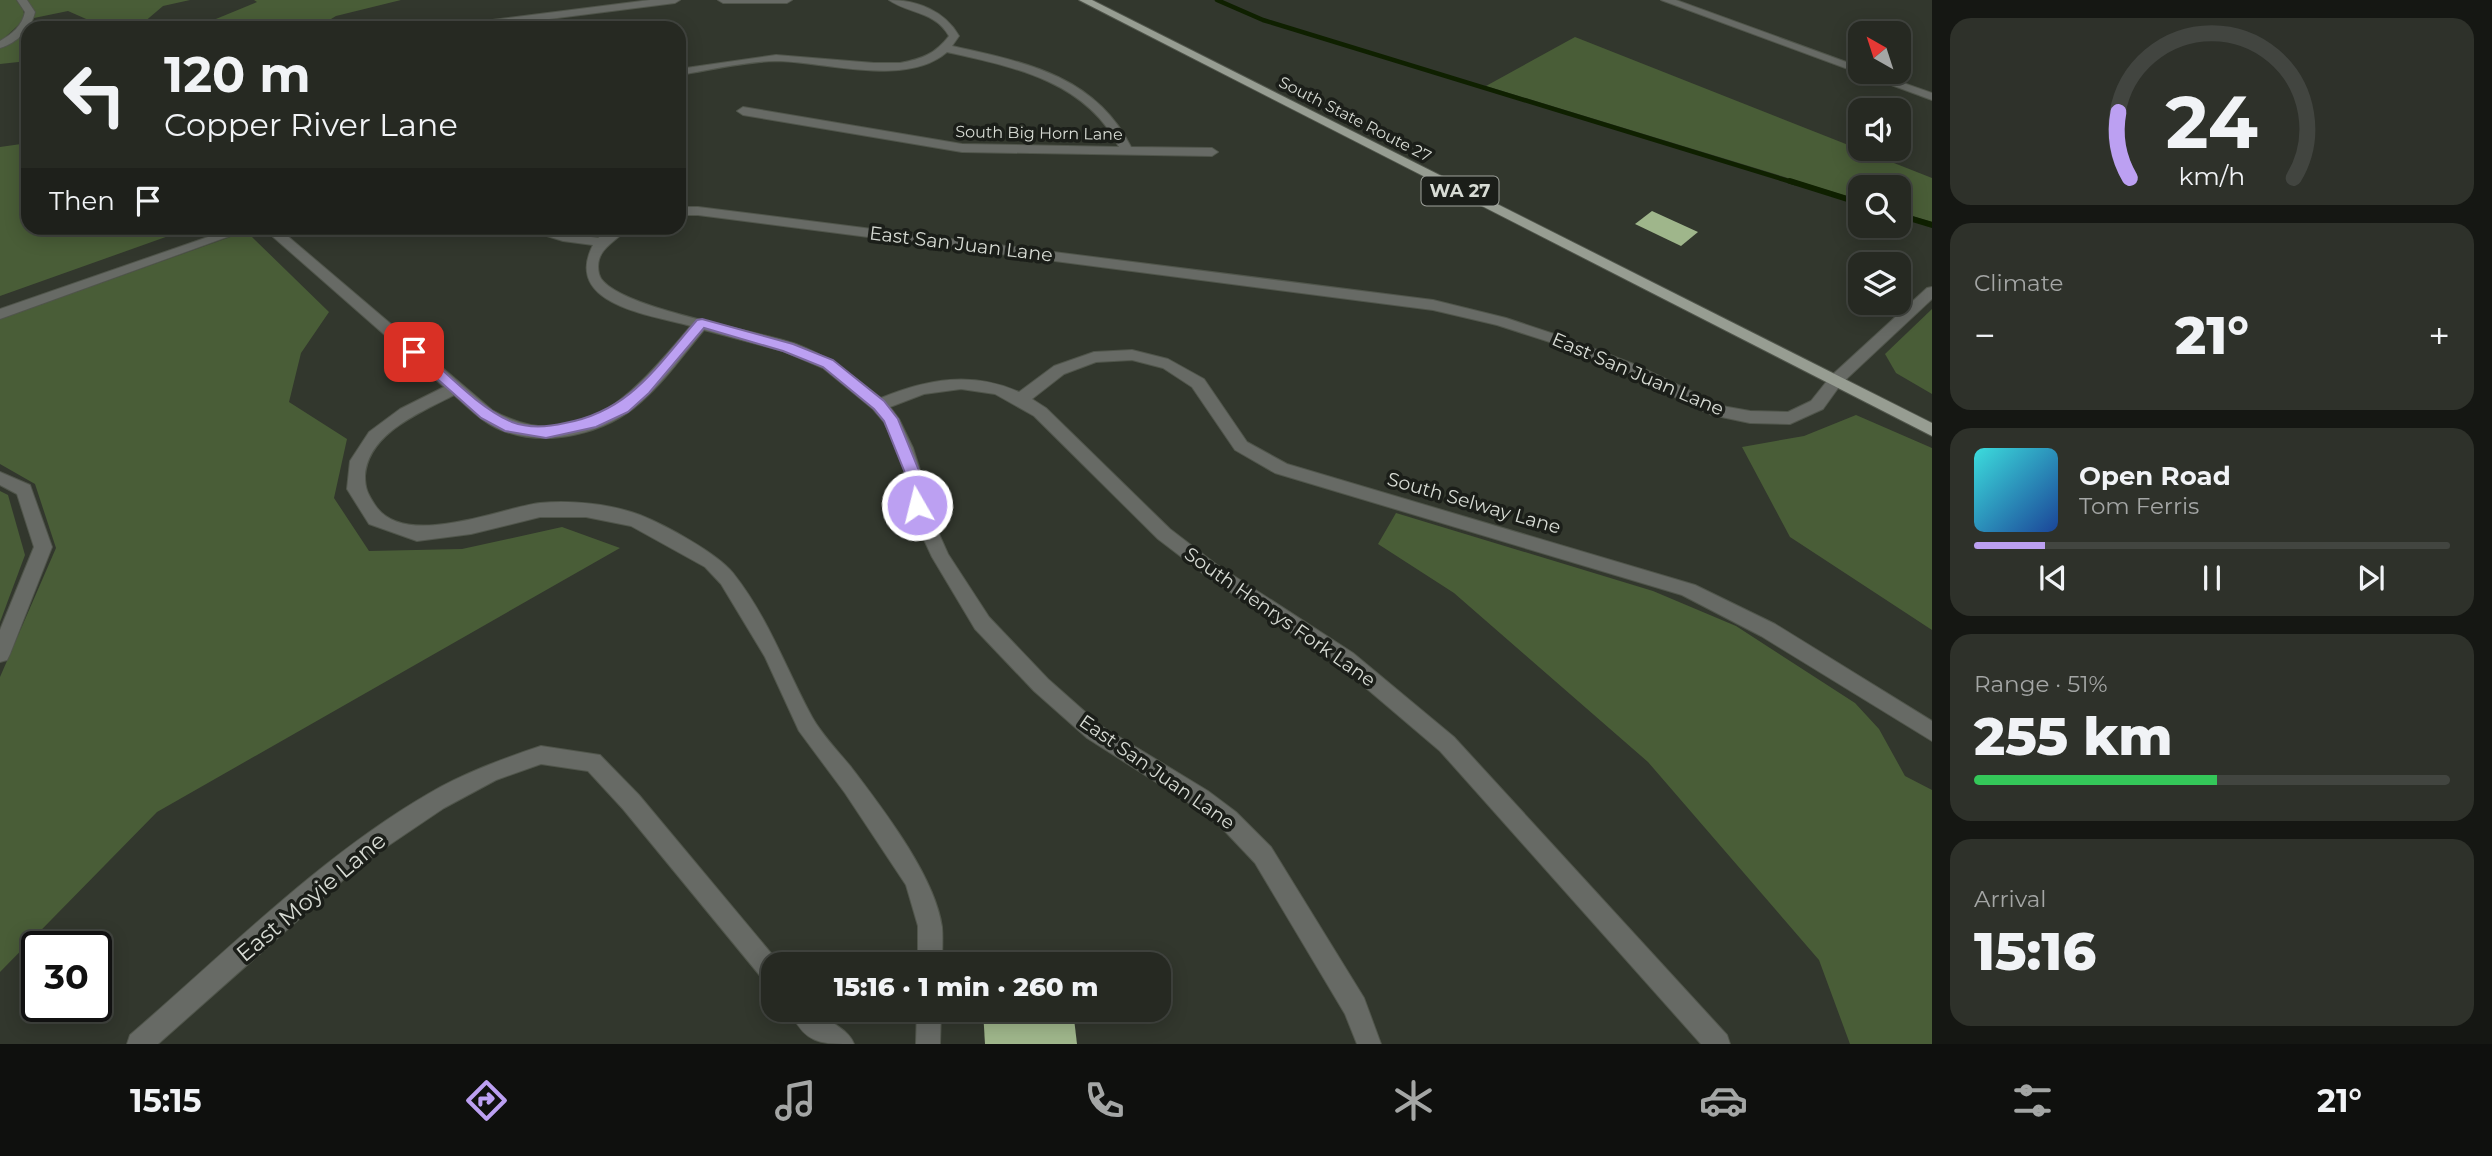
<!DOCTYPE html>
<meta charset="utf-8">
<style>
:root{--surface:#262922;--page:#2e312a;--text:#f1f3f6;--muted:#a4a6a5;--line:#424540;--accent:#bca0f2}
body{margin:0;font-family:Montserrat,sans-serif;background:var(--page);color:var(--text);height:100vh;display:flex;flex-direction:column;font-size:26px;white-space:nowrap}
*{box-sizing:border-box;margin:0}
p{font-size:23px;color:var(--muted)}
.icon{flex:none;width:38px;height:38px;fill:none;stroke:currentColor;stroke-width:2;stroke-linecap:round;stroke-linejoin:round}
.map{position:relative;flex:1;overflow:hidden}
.panel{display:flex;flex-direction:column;gap:18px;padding:18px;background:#151713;width:560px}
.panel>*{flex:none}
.hud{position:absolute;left:21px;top:21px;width:665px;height:214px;border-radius:21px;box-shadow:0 4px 18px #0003,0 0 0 2px var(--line);background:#262922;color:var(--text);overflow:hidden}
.needle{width:46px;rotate:321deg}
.buttons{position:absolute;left:1848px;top:21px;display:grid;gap:14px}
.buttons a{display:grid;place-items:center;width:63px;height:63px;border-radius:14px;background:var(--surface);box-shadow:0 4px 18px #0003,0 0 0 2px var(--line);font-size:35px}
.speed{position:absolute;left:21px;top:931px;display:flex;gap:14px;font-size:35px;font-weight:700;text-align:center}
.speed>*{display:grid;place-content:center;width:91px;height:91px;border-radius:50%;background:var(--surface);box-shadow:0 4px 18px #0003,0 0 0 2px var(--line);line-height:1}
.speed .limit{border:4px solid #111;border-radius:10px;background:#fff;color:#111}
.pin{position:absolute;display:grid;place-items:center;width:60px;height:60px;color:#fff;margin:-30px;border-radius:14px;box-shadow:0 4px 10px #0006}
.me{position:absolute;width:77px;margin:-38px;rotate:352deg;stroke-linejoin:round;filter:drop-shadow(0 0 5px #0008)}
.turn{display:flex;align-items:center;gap:24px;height:147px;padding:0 28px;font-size:32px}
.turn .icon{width:91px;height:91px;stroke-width:2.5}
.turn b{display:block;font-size:49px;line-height:60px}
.then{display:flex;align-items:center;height:66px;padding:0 28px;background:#0003;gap:14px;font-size:26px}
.big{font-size:52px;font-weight:800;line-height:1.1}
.panel .tile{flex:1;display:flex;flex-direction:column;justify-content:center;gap:10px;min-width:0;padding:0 24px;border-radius:21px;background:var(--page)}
.panel .dial{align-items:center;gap:0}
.dial svg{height:182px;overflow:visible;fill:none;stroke:var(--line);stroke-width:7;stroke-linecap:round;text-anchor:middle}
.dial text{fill:var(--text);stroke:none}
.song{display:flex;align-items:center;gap:21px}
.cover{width:84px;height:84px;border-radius:10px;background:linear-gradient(135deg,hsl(180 70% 55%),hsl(220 70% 35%))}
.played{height:7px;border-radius:4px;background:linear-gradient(90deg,var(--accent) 15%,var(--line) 15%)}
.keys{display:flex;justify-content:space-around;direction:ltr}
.heat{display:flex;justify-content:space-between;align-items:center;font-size:38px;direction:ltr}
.charge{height:10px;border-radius:5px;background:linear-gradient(90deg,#34c759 51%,var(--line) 0)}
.trip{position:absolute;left:761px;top:952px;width:410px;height:70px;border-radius:21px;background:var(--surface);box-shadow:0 4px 18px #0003,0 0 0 2px var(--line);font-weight:800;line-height:70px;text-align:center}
.dock{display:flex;height:112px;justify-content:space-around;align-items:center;background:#0f100e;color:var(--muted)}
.dock .icon{width:49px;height:49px}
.dock .active{color:var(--accent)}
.dock b{font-size:32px;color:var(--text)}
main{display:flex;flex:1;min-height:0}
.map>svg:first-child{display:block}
</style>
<main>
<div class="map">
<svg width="1932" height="1044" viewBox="0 0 1932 1044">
<rect width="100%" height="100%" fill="#32372d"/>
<g fill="#495d37">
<path d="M 0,0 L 16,0 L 23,9 L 25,19 L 0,42 Z"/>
<path d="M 27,0 L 190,0 L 163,6 L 143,23 L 93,22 L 68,11 L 34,18 L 34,10 Z"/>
<path d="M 254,0 L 401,0 L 336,16 L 316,28 L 194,28 L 257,2 Z"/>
<path d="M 28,31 L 28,61 L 0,64 L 0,48 Z"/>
<path d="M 1575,37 L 1932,178 L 1932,222 L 1899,212 L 1899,187 L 1860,187 L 1860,200 L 1486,86 Z"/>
<path d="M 28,143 L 28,228 L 191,228 L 0,296 L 0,147 Z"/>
<path d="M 233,236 L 252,237 L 329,312 L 301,353 L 289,402 L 347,439 L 334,498 L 369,551 L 462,549 L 562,527 L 620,548 L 157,812 L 0,972 L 0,677 L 56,548 L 35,484 L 0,464 L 0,319 Z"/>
<path d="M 1932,309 L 1932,394 L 1896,373 L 1885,354 Z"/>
<path d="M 1856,415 L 1932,448 L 1932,630 L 1790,537 L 1742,447 L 1804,436 Z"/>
<path d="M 0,491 L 8,495 L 25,555 L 0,622 Z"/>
<path d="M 1396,513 L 1653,591 L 1736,626 L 1855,703 L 1879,729 L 1905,776 L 1932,790 L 1932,1044 L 1850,1044 L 1819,960 L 1648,762 L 1454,593 L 1378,544 Z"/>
</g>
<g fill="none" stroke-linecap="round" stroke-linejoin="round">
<path stroke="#0f2000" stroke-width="4.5" d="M 1217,0 L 1263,20 L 1795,183"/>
<g stroke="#0f2000" stroke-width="6">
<path d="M 1790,181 L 1860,203"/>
<path d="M 1899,215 L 1932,225"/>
</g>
</g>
<g fill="#9fb68b">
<path d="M 1652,211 L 1698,232 L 1681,246 L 1635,224 Z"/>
<path d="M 983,1010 L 1073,1010 L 1077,1044 L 985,1044 Z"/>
</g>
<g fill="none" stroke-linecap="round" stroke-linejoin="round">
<defs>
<g id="minor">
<path d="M 17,0 L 27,0 L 35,12 C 31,29 17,43 0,48 L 0,41 C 12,34 22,26 25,12 Z"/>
<path d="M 650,0 L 680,0 L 675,3 L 478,28 L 448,28 L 453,25 Z"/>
<path d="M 718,0 L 792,0 L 787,3 L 723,3 Z"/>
<path d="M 889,0 C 917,0 945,11 959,36 L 952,46 C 1024,62 1095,75 1131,147 L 1212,148 L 1218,152 L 1212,156 L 962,152 L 743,115 L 737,111 L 743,107 L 962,144 L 1119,147 C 1086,81 1014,67 947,52 C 906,88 824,61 775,61 C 743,62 711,70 679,75 L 679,69 L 776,55 L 874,63 L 900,63 C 922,59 935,54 949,36 C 935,11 909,14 889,0 Z"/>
<path d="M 1661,0 L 1676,0 L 1860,67 L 1860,72 L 1872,72 L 1932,93 L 1932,100 Z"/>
<path d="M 679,207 L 698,207 L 1433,300 L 1506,318 L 1566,338 L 1636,365 L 1722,406 L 1750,411 L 1788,412 L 1811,401 L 1831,376 L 1927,288 L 1932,287 L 1932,299 L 1841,384 L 1823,409 L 1790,424 L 1750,423 L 1712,415 L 1626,373 L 1556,344 L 1497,325 L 1433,310 L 698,215 L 679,215 Z"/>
<path d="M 234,228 L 252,228 L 0,319 L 0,309 Z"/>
<path d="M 263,228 L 278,228 L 492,410 C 583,461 637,388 691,326 C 652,315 562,305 593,245 L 563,241 L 531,231 L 530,228 C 553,228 575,235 598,238 L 613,228 L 627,228 C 618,242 593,248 599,274 C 607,307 761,331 796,344 C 832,358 851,375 881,398 C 927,379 972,371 1019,392 L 1054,366 L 1094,352 L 1132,350 L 1168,359 L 1204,379 L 1247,442 L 1287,464 L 1695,585 L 1775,624 L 1932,721 L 1932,741 L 1761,636 L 1682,595 L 1275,473 L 1235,450 L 1192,387 L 1163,368 L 1132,360 L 1096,362 L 1064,374 L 1032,399 L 1046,408 L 1170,529 L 1217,565 L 1353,653 L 1454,737 L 1727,1035 L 1730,1044 L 1701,1044 L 1440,751 L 1339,665 L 1205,575 L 1158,539 L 1034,416 L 995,394 L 961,389 L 924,394 L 890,407 L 899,419 L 913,448 L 921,473 L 926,505 L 948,554 L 989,617 L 1048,679 L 1101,726 L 1208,791 L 1236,812 L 1271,847 L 1364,998 L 1381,1044 L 1357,1044 L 1345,1014 L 1255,863 L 1220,826 L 1192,805 L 1087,738 L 1034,691 L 975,629 L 932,557 L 908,505 L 905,473 L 897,448 L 884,422 L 873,409 L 823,368 L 783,351 L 704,330 C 684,354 665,381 641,402 C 606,434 546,448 501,430 C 483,423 469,408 454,395 C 420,413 368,433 365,476 C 365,489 368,494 375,505 C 404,550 499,508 540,503 C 571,500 611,504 640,515 C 665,525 717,553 733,573 C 768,617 786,669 812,717 C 822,735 838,751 851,767 C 882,808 935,876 942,927 C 943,939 942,952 942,964 L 918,964 L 918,926 L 906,885 L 845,793 L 799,731 L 765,657 L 721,584 L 705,567 L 631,526 L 586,517 L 540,517 L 471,534 L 417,541 L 369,524 L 347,489 L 350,461 L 369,432 L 400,409 L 444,387 Z"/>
<path d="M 0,472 L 30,485 L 52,547 L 10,654 L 7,660 L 0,662 L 0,630 L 34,547 L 17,494 L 0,485 Z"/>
<path d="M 541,746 L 600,755 L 639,795 L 780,964 L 774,964 L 774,987 L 766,983 L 623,809 L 588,771 L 541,764 L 496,780 L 444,808 L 361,864 L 158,1044 L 127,1044 L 130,1035 C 224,954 321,856 428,794 C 464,773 502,759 541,746 Z"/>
<path d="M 790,1010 L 817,1010 C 828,1023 848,1028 854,1044 C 821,1044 804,1044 790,1010 Z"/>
<path d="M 917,1010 L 941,1010 L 940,1044 L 916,1044 Z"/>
</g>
<path id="major" d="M 1079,0 L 1092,0 L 1932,423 L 1932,436 Z"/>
</defs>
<use href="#minor" stroke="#50554b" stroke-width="2"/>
<use href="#major" stroke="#50554b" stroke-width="2"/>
<use href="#minor" fill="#676a65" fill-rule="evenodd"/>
<use href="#major" fill="#979d92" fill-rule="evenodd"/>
</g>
<path fill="#bca0f2" stroke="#7a689d" stroke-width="2" d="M 702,319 L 793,344 L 833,360 L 884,401 L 898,419 L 920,473 L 925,505 L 922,509 L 911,509 L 909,505 L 905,473 L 884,421 L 874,409 L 823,367 L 783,351 L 704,328 L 649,393 L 628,412 L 596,427 L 546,438 L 505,431 L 481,418 L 407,352 L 414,347 L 419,349 C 446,372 480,409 512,422 C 528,428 548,427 565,423 C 630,411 656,367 697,320 Z"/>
<g text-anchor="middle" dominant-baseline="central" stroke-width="7" stroke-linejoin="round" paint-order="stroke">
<g font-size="16" fill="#d7dbd4" stroke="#1b1e19">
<text transform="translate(1355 119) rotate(27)">South State Route 27</text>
<text transform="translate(1039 133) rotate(1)">South Big Horn Lane</text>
</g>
<rect fill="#1b1e19" stroke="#9fa29c" stroke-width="2" x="1421.5" y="176.5" width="77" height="29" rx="5"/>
<g font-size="18" font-weight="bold" fill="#d7dbd4">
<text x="1460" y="191">WA 27</text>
</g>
<g font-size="19" fill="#d7dbd4" stroke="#1b1e19">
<text transform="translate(961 244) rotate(7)">East San Juan Lane</text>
<text transform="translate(1638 374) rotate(23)">East San Juan Lane</text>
<text transform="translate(1474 503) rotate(16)">South Selway Lane</text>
<text transform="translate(1280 617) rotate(35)">South Henrys Fork Lane</text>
<text transform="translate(1157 772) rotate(35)">East San Juan Lane</text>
</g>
<g font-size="23" fill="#d7dbd4" stroke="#1b1e19">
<text transform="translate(311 897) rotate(-40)">East Moyie Lane</text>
</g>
</g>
</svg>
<div class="buttons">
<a><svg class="needle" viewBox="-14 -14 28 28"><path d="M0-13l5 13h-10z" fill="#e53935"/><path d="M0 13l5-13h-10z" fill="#a4a6a5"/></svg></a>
<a><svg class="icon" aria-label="sound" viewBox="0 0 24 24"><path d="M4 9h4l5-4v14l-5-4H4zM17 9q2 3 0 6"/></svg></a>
<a><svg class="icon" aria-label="search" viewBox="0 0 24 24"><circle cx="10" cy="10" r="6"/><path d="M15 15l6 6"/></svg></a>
<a><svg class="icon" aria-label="layers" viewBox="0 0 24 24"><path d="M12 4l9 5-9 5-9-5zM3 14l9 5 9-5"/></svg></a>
</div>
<div class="speed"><div class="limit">30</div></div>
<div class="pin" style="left:414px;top:352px;background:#d93025"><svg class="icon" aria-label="arrive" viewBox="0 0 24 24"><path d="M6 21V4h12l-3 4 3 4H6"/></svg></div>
<svg class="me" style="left:917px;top:505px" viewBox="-20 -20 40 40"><circle r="17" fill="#bca0f2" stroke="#fff" stroke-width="3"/><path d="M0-11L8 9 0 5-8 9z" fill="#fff"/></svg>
<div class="trip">15:16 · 1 min · 260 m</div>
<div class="hud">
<div class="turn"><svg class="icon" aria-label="left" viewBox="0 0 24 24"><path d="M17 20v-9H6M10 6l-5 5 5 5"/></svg><div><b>120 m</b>Copper River Lane</div></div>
<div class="then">Then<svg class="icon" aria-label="arrive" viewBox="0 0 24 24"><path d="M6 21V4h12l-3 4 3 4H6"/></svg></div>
</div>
</div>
<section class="panel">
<div class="tile dial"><svg viewBox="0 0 100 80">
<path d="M14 69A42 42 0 1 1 86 69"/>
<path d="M14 69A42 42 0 0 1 9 40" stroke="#bca0f2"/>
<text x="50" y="56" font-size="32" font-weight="700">24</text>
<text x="50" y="72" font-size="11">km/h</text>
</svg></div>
<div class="tile"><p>Climate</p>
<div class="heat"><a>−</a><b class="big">21°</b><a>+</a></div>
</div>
<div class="tile">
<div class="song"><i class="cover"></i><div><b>Open Road</b><p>Tom Ferris</p></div></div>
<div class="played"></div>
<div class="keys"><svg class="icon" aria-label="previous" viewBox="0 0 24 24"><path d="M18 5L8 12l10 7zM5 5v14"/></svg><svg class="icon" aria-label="pause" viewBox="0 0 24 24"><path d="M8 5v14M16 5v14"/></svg><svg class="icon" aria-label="next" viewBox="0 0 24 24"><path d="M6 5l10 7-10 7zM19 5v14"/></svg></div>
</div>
<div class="tile"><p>Range · 51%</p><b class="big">255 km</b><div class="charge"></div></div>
<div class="tile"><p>Arrival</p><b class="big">15:16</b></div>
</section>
</main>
<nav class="dock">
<b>15:15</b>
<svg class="icon active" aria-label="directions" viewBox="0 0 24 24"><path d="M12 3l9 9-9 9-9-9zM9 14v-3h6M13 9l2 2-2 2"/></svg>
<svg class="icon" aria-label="music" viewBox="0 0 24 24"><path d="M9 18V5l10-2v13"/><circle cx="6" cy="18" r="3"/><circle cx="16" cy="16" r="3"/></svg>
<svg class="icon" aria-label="phone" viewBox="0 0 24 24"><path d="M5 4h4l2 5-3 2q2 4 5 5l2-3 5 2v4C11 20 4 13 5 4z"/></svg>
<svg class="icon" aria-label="climate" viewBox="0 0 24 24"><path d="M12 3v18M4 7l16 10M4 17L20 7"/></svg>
<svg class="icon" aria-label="car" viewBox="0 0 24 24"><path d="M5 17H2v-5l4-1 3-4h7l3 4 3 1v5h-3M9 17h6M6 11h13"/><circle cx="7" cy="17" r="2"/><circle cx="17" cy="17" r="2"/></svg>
<svg class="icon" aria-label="filters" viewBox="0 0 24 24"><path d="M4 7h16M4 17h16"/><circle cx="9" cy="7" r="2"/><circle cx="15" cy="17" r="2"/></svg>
<b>21°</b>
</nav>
